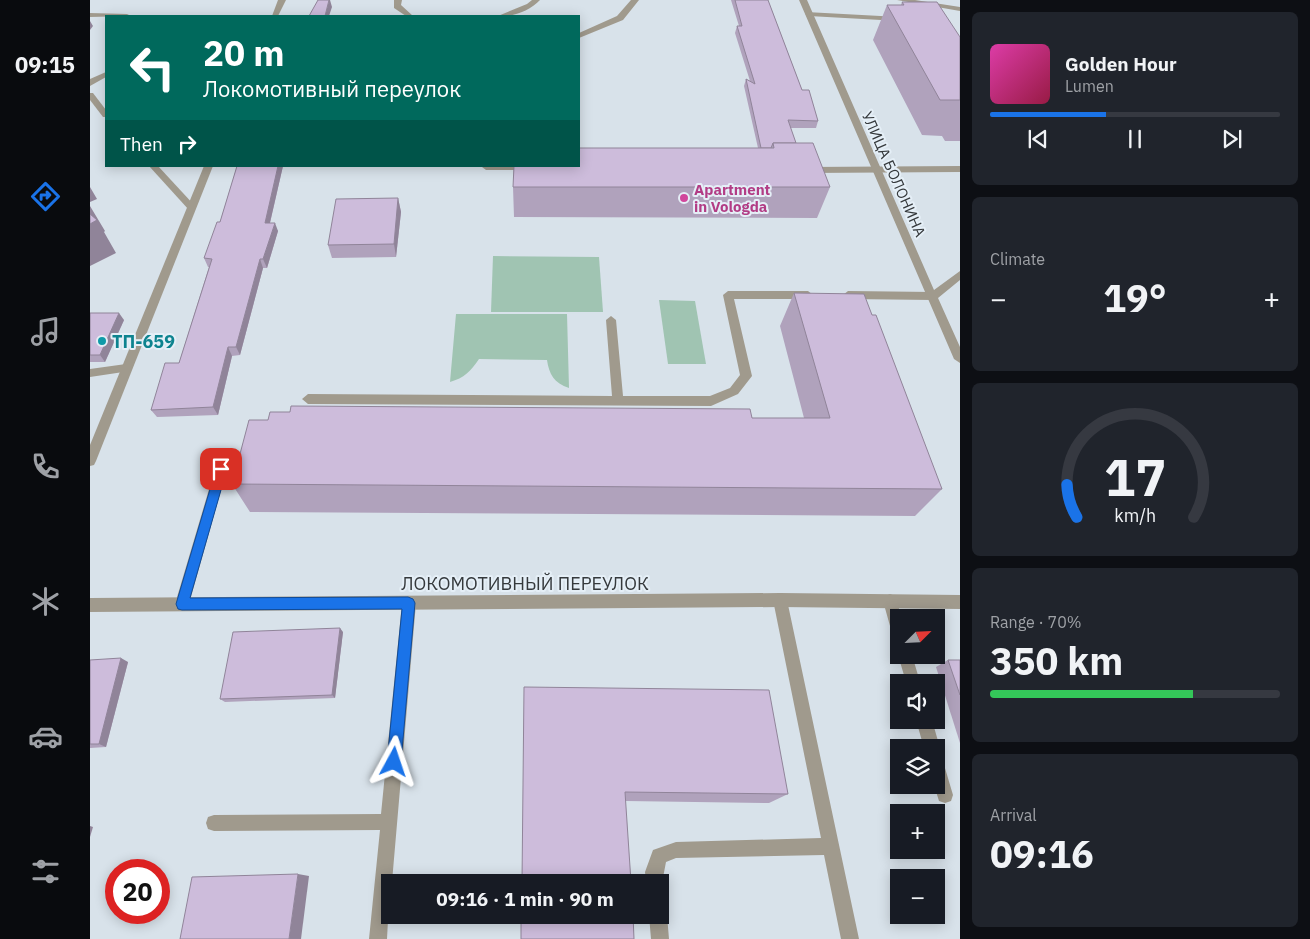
<!DOCTYPE html>
<meta charset="utf-8">
<style>
:root{--surface:#171b24;--page:#20242c;--text:#f1f3f6;--muted:#9ea1a6;--line:#363941;--accent:#1a73e8}
body{margin:0;font-family:"IBM Plex Sans",sans-serif;background:var(--page);color:var(--text);height:100vh;display:flex;flex-direction:column;font-size:19px;white-space:nowrap}
*{box-sizing:border-box;margin:0}
p{font-size:16px;color:var(--muted)}
.icon{flex:none;width:28px;height:28px;fill:none;stroke:currentColor;stroke-width:2;stroke-linecap:round;stroke-linejoin:round}
.map{position:relative;flex:1;overflow:hidden}
.sheet{display:flex;flex-direction:column;gap:12px;padding:12px;background:#0d0f14;width:350px}
.sheet>*{flex:none}
.top-card{position:absolute;left:15px;top:15px;width:475px;height:152px;border-radius:0px;box-shadow:0 2px 12px #0003;background:#00695c;color:#fff;overflow:hidden}
.needle{width:32px;rotate:66deg}
.controls{position:absolute;left:800px;top:609px;display:grid;gap:10px}
.controls a{display:grid;place-items:center;width:55px;height:55px;border-radius:0px;background:var(--surface);box-shadow:0 2px 12px #0003;font-size:25px}
.speed{position:absolute;left:15px;top:859px;display:flex;gap:10px;font-size:25px;font-weight:700;text-align:center}
.speed>*{display:grid;place-content:center;width:65px;height:65px;border-radius:50%;background:var(--surface);box-shadow:0 2px 12px #0003;line-height:1}
.speed .limit{border:8px solid #d22;background:#fff;color:#111}
.pin{position:absolute;display:grid;place-items:center;width:42px;height:42px;color:#fff;margin:-21px;border-radius:10px;box-shadow:0 2px 8px #0006}
.me{position:absolute;width:55px;margin:-28px;rotate:5deg;stroke-linejoin:round;filter:drop-shadow(0 0 4px #0008)}
.turn{display:flex;align-items:center;gap:18px;height:105px;padding:0 15px;font-size:22px}
.turn .icon{width:65px;height:65px;stroke-width:2.5}
.turn b{display:block;font-size:35px;line-height:42px}
.then{display:flex;align-items:center;height:48px;padding:0 15px;background:#0003;gap:10px;font-size:19px}
.big{font-size:38px;font-weight:800;line-height:1.1}
.sheet .card{flex:1;display:flex;flex-direction:column;justify-content:center;gap:8px;min-width:0;padding:0 18px;border-radius:8px;background:var(--page)}
.sheet .dial{align-items:center;gap:0}
.dial svg{height:130px;overflow:visible;fill:none;stroke:var(--line);stroke-width:7;stroke-linecap:round;text-anchor:middle}
.dial text{fill:var(--text);stroke:none}
.song{display:flex;align-items:center;gap:15px}
.cover{width:60px;height:60px;border-radius:8px;background:linear-gradient(135deg,hsl(320 70% 55%),hsl(340 70% 35%))}
.played{height:5px;border-radius:2px;background:linear-gradient(90deg,var(--accent) 40%,var(--line) 40%)}
.keys{display:flex;justify-content:space-around;direction:ltr}
.heat{display:flex;justify-content:space-between;align-items:center;font-size:28px;direction:ltr}
.charge{height:8px;border-radius:4px;background:linear-gradient(90deg,#34c759 70%,var(--line) 0)}
.trip{position:absolute;left:291px;top:874px;width:288px;height:50px;border-radius:0px;background:var(--surface);box-shadow:0 2px 12px #0003;font-weight:800;line-height:50px;text-align:center}
main{display:flex;flex:1;min-height:0}
.tabs{display:flex;flex-direction:column;width:90px;justify-content:space-around;align-items:center;background:#090b0e;color:var(--muted)}
.tabs .icon{width:35px;height:35px}
.tabs .current{color:var(--accent)}
.tabs b{font-size:22px;color:var(--text)}
.map>svg:first-child{display:block}
</style>
<main>
<nav class="tabs">
<b>09:15</b>
<svg class="icon current" aria-label="directions" viewBox="0 0 24 24"><path d="M12 3l9 9-9 9-9-9zM9 14v-3h6M13 9l2 2-2 2"/></svg>
<svg class="icon" aria-label="music" viewBox="0 0 24 24"><path d="M9 18V5l10-2v13"/><circle cx="6" cy="18" r="3"/><circle cx="16" cy="16" r="3"/></svg>
<svg class="icon" aria-label="phone" viewBox="0 0 24 24"><path d="M5 4h4l2 5-3 2q2 4 5 5l2-3 5 2v4C11 20 4 13 5 4z"/></svg>
<svg class="icon" aria-label="climate" viewBox="0 0 24 24"><path d="M12 3v18M4 7l16 10M4 17L20 7"/></svg>
<svg class="icon" aria-label="car" viewBox="0 0 24 24"><path d="M5 17H2v-5l4-1 3-4h7l3 4 3 1v5h-3M9 17h6M6 11h13"/><circle cx="7" cy="17" r="2"/><circle cx="17" cy="17" r="2"/></svg>
<svg class="icon" aria-label="filters" viewBox="0 0 24 24"><path d="M4 7h16M4 17h16"/><circle cx="9" cy="7" r="2"/><circle cx="15" cy="17" r="2"/></svg>
</nav>
<div class="map">
<svg width="870" height="939" viewBox="0 0 870 939">
<rect width="100%" height="100%" fill="#d8e2ea"/>
<g fill="#a0c4b2">
<path d="M 403,256 L 509,257 L 513,312 L 401,312 Z"/>
<path d="M 569,300 L 605,301 L 616,364 L 578,364 Z"/>
<path d="M 366,314 L 477,314 L 479,388 C 464,383 459,374 457,360 L 389,359 C 381,371 374,378 360,382 Z"/>
</g>
<g fill="none" stroke-linecap="round" stroke-linejoin="round">
<g fill="#a09a8d" fill-rule="evenodd">
<path d="M 304,0 L 312,0 L 311,5 L 323,16 L 316,16 L 304,8 Z"/>
<path d="M 442,0 L 450,0 C 440,11 423,17 408,16 L 437,4 Z"/>
<path d="M 541,0 L 549,0 L 533,20 L 489,38 L 489,33 L 527,16 Z"/>
<path d="M 716,12 L 809,17 L 813,19 L 809,21 L 719,16 L 715,14 Z"/>
<path d="M 0,13 L 37,14 L 41,16 L 0,17 Z"/>
<path d="M 16,72 L 16,77 L 0,86 L 0,79 Z"/>
<path d="M 0,93 L 3,93 L 16,110 L 16,117 L 13,117 L 0,100 Z"/>
<path d="M 59,166 L 68,166 L 105,206 L 105,210 L 99,210 Z"/>
<path d="M 444,166 L 440,170 L 396,170 L 392,167 Z"/>
<path d="M 870,166 L 870,172 L 718,173 L 713,170 L 718,167 Z"/>
<path d="M 638,291 L 718,291 L 723,295 L 718,299 L 644,299 L 662,376 L 648,394 L 621,406 L 218,404 L 212,399 L 218,394 L 522,396 L 516,320 L 521,316 L 526,320 L 533,396 L 620,396 L 640,388 L 650,375 L 633,295 Z"/>
<path d="M 758,291 L 843,292 L 848,296 L 843,300 L 758,299 L 753,295 Z"/>
<path d="M 36,364 L 42,368 L 40,371 L 0,377 L 0,369 Z"/>
<path d="M 131,464 L 135,465 L 137,469 L 99,604 L 97,609 L 92,611 L 87,609 L 85,604 L 125,469 L 127,465 Z"/>
<path d="M 690,593 L 695,595 L 697,600 L 769,939 L 751,939 L 734,855 L 586,858 L 576,862 L 571,888 L 570,882 L 556,882 L 555,872 L 563,850 L 586,842 L 731,838 L 683,600 L 685,595 Z"/>
<path d="M 800,594 L 805,596 L 812,618 L 809,618 L 809,640 L 804,638 L 802,633 L 793,601 L 795,596 Z"/>
<path d="M 319,596 L 324,598 L 326,603 L 302,882 L 300,882 L 297,939 L 279,939 L 290,830 L 124,831 L 118,829 L 116,823 L 118,817 L 124,815 L 291,814 L 312,603 L 314,598 Z"/>
<path d="M 809,652 L 809,655 L 822,655 L 830,682 L 816,682 L 808,655 Z"/>
<path d="M 826,720 L 842,720 L 850,748 L 848,754 L 846,748 L 834,748 Z"/>
<path d="M 846,756 L 852,758 L 863,795 L 861,801 L 855,803 L 849,801 L 844,785 L 846,785 Z"/>
<path d="M 570,907 L 574,909 L 577,915 L 579,939 L 561,939 L 559,915 L 570,915 Z"/>
</g>
<g fill="#a09a8d" fill-rule="evenodd">
<path d="M 188,0 L 196,0 L 188,16 L 182,16 Z"/>
<path d="M 709,0 L 717,0 L 844,290 L 870,271 L 870,280 L 848,298 L 870,347 L 870,363 L 864,359 Z"/>
<path d="M 807,0 L 825,0 L 870,7 L 870,11 Z"/>
<path d="M 114,166 L 123,166 L 6,461 L 4,465 L 0,466 L 0,445 Z"/>
<path d="M 690,593 L 870,595 L 870,609 L 690,607 L 0,612 L 0,598 Z"/>
</g>
</g>
<g fill="#b0a2bc">
<path d="M 641,0 L 678,0 L 712,90 L 728,121 L 726,128 L 700,128 L 706,143 L 740,187 L 727,218 L 424,217 L 423,187 L 668,148 L 654,86 L 656,79 L 660,81 L 645,33 L 647,26 L 649,26 Z"/>
<path d="M 812,2 L 870,37 L 870,141 L 855,141 L 852,136 L 832,135 L 783,40 L 797,5 L 811,5 Z"/>
<path d="M 147,166 L 193,166 L 180,223 L 188,231 L 177,268 L 173,268 L 150,355 L 142,356 L 128,415 L 67,417 L 61,410 L 89,363 L 119,267 L 118,267 L 114,258 L 130,222 Z"/>
<path d="M 308,198 L 311,212 L 306,257 L 242,258 L 238,245 Z"/>
<path d="M 704,293 L 852,489 L 825,516 L 160,512 L 142,484 L 714,418 L 690,326 Z"/>
<path d="M 0,313 L 34,320 L 15,362 L 0,362 Z"/>
<path d="M 253,632 L 245,698 L 135,702 L 130,699 Z"/>
<path d="M 0,660 L 38,662 L 16,747 L 0,748 Z"/>
<path d="M 858,660 L 870,660 L 870,743 L 846,667 Z"/>
<path d="M 434,687 L 698,794 L 679,803 L 536,801 Z"/>
</g>
<g fill="#908499">
<path d="M 239,0 L 240,0 L 242,7 L 239,16 L 235,16 Z"/>
<path d="M 0,21 L 3,26 L 0,30 Z"/>
<path d="M 188,166 L 193,166 L 178,231 L 175,223 Z"/>
<path d="M 0,187 L 7,199 L 0,202 Z"/>
<path d="M 308,198 L 311,212 L 306,257 L 304,244 Z"/>
<path d="M 0,206 L 15,231 L 14,232 L 26,253 L 0,266 Z"/>
<path d="M 185,223 L 188,231 L 177,268 L 173,259 Z"/>
<path d="M 170,259 L 173,268 L 150,355 L 146,347 Z"/>
<path d="M 29,313 L 34,320 L 15,362 L 10,355 Z"/>
<path d="M 138,347 L 142,356 L 128,415 L 123,407 Z"/>
<path d="M 250,628 L 253,632 L 245,698 L 242,695 Z"/>
<path d="M 31,658 L 38,662 L 16,747 L 9,744 Z"/>
<path d="M 0,826 L 3,827 L 0,837 Z"/>
<path d="M 208,874 L 219,876 L 211,939 L 199,939 Z"/>
</g>
<g fill="#cdbcdb" stroke="#908499">
<path d="M 228,0 L 239,0 L 235,16 L 219,16 Z"/>
<path d="M 645,0 L 678,0 L 712,90 L 719,90 L 728,121 L 698,120 L 706,143 L 683,143 L 681,148 L 671,148 L 656,79 L 665,84 L 647,26 L 652,26 Z"/>
<path d="M 812,2 L 847,2 L 870,37 L 870,100 L 850,100 L 797,5 L 814,5 Z"/>
<path d="M 683,143 L 723,143 L 740,187 L 423,187 L 424,166 L 489,166 L 489,148 L 684,148 Z"/>
<path d="M 147,166 L 188,166 L 175,223 L 185,223 L 173,259 L 170,259 L 146,347 L 138,347 L 123,407 L 61,410 L 75,363 L 89,363 L 122,259 L 114,258 L 127,222 L 130,222 Z"/>
<path d="M 308,198 L 304,244 L 238,245 L 246,199 Z"/>
<path d="M 0,214 L 7,220 L 0,224 Z"/>
<path d="M 704,293 L 774,294 L 782,315 L 786,315 L 852,489 L 142,484 L 159,420 L 178,420 L 180,412 L 200,412 L 201,406 L 660,409 L 662,418 L 740,418 Z"/>
<path d="M 0,313 L 29,313 L 10,355 L 0,355 Z"/>
<path d="M 250,628 L 242,695 L 130,699 L 143,632 Z"/>
<path d="M 31,658 L 9,744 L 0,744 L 0,660 Z"/>
<path d="M 858,660 L 870,660 L 870,695 Z"/>
<path d="M 434,687 L 679,690 L 698,794 L 535,792 L 541,882 L 432,882 Z"/>
<path d="M 208,874 L 199,939 L 90,939 L 102,877 Z"/>
<path d="M 431,915 L 543,915 L 544,939 L 431,939 Z"/>
</g>
<path fill="#1a73e8" stroke="#114b97" d="M 131,464 L 135,466 L 137,469 L 100,598 L 318,597 L 323,599 L 325,603 L 311,762 L 309,767 L 304,770 L 299,767 L 297,762 L 312,609 L 92,610 L 88,609 L 86,604 L 126,469 L 127,466 Z"/>
<circle fill="#d1479c" stroke="#e5eff7" stroke-width="2" cx="594" cy="198" r="5"/>
<circle fill="#0f9aa8" stroke="#e5eff7" stroke-width="2" cx="12" cy="341" r="5"/>
<g text-anchor="middle" dominant-baseline="central" stroke-width="4" stroke-linejoin="round" paint-order="stroke">
<g font-size="15" fill="#35393c" stroke="#e5eff7">
<text transform="translate(804 174) rotate(66)">УЛИЦА БОЛОНИНА</text>
</g>
<g font-size="15" font-weight="bold" fill="#b23c85" stroke="#e5eff7" text-anchor="start">
<text x="604" y="189">Apartment<tspan x="604" dy="17">in Vologda</tspan></text>
</g>
<g font-size="18" font-weight="bold" fill="#0d838f" stroke="#e5eff7" text-anchor="start">
<text x="22" y="341">ТП-659</text>
</g>
<g font-size="18" fill="#35393c" stroke="#e5eff7">
<text x="435" y="583">ЛОКОМОТИВНЫЙ ПЕРЕУЛОК</text>
</g>
</g>
</svg>
<div class="controls">
<a><svg class="needle" viewBox="-14 -14 28 28"><path d="M0-13l5 13h-10z" fill="#e53935"/><path d="M0 13l5-13h-10z" fill="#9ea1a6"/></svg></a>
<a><svg class="icon" aria-label="sound" viewBox="0 0 24 24"><path d="M4 9h4l5-4v14l-5-4H4zM17 9q2 3 0 6"/></svg></a>
<a><svg class="icon" aria-label="layers" viewBox="0 0 24 24"><path d="M12 4l9 5-9 5-9-5zM3 14l9 5 9-5"/></svg></a>
<a>+</a>
<a>−</a>
</div>
<div class="speed"><div class="limit">20</div></div>
<div class="pin" style="left:131px;top:469px;background:#d93025"><svg class="icon" aria-label="arrive" viewBox="0 0 24 24"><path d="M6 21V4h12l-3 4 3 4H6"/></svg></div>
<svg class="me" style="left:304px;top:762px" viewBox="-20 -20 40 40"><path d="M0-17L14 15 0 8-14 15z" fill="#1a73e8" stroke="#fff" stroke-width="4"/></svg>
<div class="trip">09:16 · 1 min · 90 m</div>
<div class="top-card">
<div class="turn"><svg class="icon" aria-label="left" viewBox="0 0 24 24"><path d="M17 20v-9H6M10 6l-5 5 5 5"/></svg><div><b>20 m</b>Локомотивный переулок</div></div>
<div class="then">Then<svg class="icon" aria-label="right" viewBox="0 0 24 24"><path d="M7 20v-9h11M14 6l5 5-5 5"/></svg></div>
</div>
</div>
<section class="sheet">
<div class="card">
<div class="song"><i class="cover"></i><div><b>Golden Hour</b><p>Lumen</p></div></div>
<div class="played"></div>
<div class="keys"><svg class="icon" aria-label="previous" viewBox="0 0 24 24"><path d="M18 5L8 12l10 7zM5 5v14"/></svg><svg class="icon" aria-label="pause" viewBox="0 0 24 24"><path d="M8 5v14M16 5v14"/></svg><svg class="icon" aria-label="next" viewBox="0 0 24 24"><path d="M6 5l10 7-10 7zM19 5v14"/></svg></div>
</div>
<div class="card"><p>Climate</p>
<div class="heat"><a>−</a><b class="big">19°</b><a>+</a></div>
</div>
<div class="card dial"><svg viewBox="0 0 100 80">
<path d="M14 69A42 42 0 1 1 86 69"/>
<path d="M14 69A42 42 0 0 1 8 49" stroke="#1a73e8"/>
<text x="50" y="56" font-size="32" font-weight="700">17</text>
<text x="50" y="72" font-size="11">km/h</text>
</svg></div>
<div class="card"><p>Range · 70%</p><b class="big">350 km</b><div class="charge"></div></div>
<div class="card"><p>Arrival</p><b class="big">09:16</b></div>
</section>
</main>
